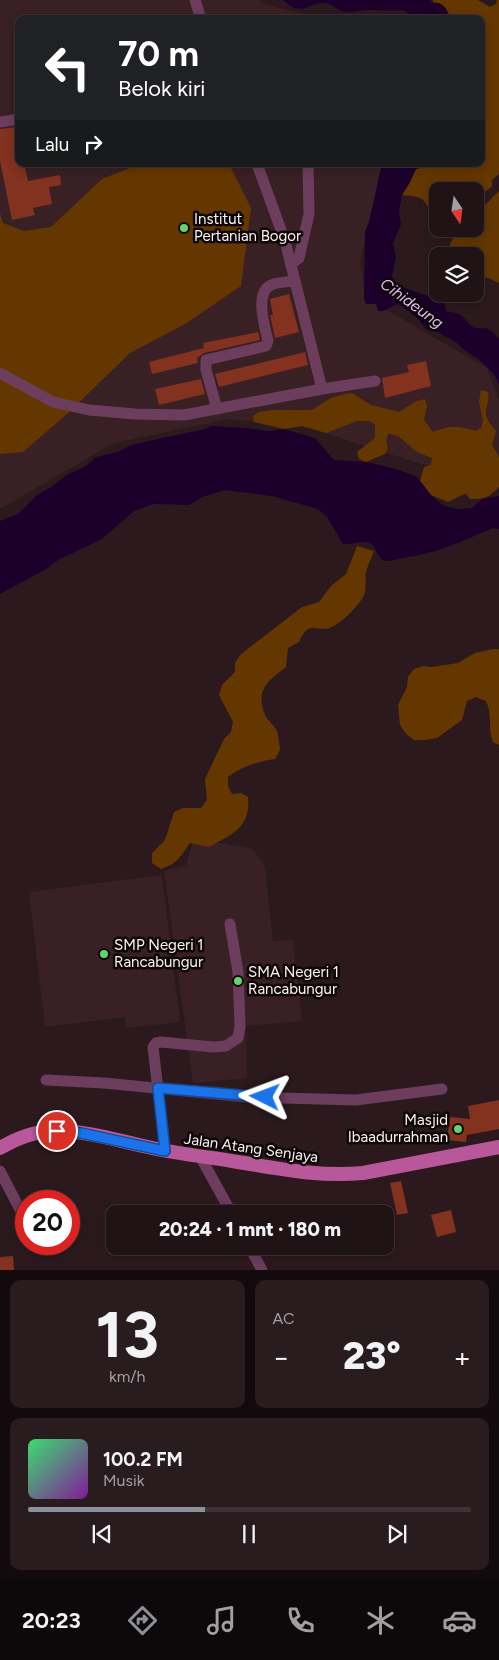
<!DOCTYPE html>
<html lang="id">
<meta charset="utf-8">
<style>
:root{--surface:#201316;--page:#281c1f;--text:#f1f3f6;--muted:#a29ea1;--line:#3d3235;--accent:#8c9099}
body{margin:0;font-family:Figtree,sans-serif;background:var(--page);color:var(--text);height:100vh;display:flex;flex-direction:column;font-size:19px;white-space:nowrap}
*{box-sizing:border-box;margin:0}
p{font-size:16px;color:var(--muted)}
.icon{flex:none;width:28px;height:28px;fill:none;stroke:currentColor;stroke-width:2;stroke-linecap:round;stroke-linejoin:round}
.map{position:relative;height:1270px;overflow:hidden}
.panel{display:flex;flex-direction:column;gap:10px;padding:10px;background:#120a0c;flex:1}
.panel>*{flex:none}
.banner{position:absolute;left:15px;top:15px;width:470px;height:152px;border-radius:10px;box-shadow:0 2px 12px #0003,0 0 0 1px var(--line);background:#202124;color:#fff;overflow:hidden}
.needle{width:32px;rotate:167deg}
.fabs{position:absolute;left:429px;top:182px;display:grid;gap:10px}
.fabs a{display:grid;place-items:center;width:55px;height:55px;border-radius:10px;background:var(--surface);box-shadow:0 2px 12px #0003,0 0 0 1px var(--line);font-size:25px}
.speed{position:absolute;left:15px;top:1190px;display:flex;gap:10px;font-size:25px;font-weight:700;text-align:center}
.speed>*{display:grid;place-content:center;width:65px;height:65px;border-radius:50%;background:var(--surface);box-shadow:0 2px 12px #0003,0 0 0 1px var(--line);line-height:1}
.speed .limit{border:8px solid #d22;background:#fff;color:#111}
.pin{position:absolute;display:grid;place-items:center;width:42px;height:42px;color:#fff;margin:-21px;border:2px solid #fff;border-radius:50%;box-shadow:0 1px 5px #0007}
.me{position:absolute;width:55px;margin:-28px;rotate:273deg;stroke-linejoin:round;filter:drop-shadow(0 0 4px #0008)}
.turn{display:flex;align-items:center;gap:18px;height:105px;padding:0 20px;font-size:22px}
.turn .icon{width:65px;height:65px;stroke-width:2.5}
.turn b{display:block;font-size:35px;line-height:42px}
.then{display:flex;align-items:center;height:48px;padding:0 20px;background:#0003;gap:10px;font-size:19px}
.big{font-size:38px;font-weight:800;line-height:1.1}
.panel .widget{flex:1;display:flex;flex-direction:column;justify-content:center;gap:8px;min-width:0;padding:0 18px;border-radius:10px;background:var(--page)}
.panel .dial{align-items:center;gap:0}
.dial b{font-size:65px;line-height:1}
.song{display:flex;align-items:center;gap:15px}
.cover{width:60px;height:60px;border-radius:8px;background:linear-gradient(135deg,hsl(140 70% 55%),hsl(290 70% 35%))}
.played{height:5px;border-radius:2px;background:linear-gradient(90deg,var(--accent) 40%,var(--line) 40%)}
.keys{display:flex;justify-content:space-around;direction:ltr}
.heat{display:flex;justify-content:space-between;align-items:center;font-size:28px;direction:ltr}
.panel .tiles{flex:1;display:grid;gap:10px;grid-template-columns:1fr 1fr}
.widget:last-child{grid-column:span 2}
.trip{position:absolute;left:106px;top:1205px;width:288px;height:50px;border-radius:10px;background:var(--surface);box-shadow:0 2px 12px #0003,0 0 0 1px var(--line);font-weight:800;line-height:50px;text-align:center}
.menu{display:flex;height:80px;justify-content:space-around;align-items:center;background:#0d0809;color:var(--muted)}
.menu .icon{width:35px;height:35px}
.menu .current{color:var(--accent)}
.menu b{font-size:22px;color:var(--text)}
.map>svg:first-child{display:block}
</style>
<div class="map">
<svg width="499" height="1270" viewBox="0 0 499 1270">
<rect width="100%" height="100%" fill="#2b191d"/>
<g fill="#382024">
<path d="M 0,0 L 259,0 L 264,4 L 324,19 L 19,19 L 19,164 L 401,164 L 376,194 L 360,262 L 366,298 L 487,368 L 499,400 L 499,460 L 481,478 L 414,462 L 310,428 L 229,419 L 114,443 L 0,509 Z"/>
<path d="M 194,838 L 253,849 L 265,867 L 273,941 L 293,940 L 302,1021 L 246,1026 L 247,1078 L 193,1083 L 164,871 L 186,865 Z"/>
<path d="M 162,875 L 180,1022 L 126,1028 L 125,1017 L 45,1027 L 29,892 Z"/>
</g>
<g fill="#653700">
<path d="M 433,0 L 478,0 L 490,7 L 496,4 L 497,0 L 499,0 L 499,174 L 492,180 L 492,187 L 486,191 L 479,189 L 475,204 L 475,191 L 438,191 L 437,215 C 419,201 431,197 402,195 L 410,182 L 410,173 C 416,169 421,166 428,168 L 434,164 L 481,164 L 481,19 L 447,19 L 433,3 Z"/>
<path d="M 140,164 L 229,164 L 251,208 L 241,286 L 185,324 L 130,353 L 68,413 L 23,452 L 0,454 L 0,213 L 3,223 L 24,231 L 51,227 L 102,179 Z"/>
<path d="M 499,191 L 499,283 L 488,278 L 475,276 L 475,256 L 451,256 C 447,240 454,241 458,229 L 475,229 L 475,208 L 482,208 Z"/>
<path d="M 481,390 L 488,392 C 490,402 486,404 486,413 C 486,420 492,426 496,431 L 492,445 L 499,457 L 499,487 C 488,498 485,499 470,499 L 466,494 C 459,495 454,500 448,502 L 431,495 L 425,496 L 418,488 L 424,467 L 431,465 L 432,458 C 427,456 421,454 416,451 C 406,444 401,434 388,434 L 386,440 L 388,448 L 385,454 L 366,462 L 359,459 L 357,452 L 375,438 L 375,425 L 370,421 L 357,421 L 326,433 L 302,426 L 284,429 L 254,422 L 253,416 L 259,412 L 273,410 L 312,410 L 331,398 L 345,394 L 352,393 L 371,405 L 399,412 L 417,401 L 425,399 L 427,406 L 424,420 L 433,432 C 450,425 458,426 476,431 L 481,428 L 483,421 L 479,402 Z"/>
<path d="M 357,546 L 374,551 C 372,557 369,562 367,569 C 363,579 369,589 362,599 C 355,609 344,620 334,626 C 318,635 309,617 299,642 L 288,648 L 286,667 C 268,681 255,690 265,715 C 268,721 274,725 277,731 C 279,737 279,744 280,750 L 275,759 C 259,761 241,767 228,777 L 228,786 L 232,794 L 241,793 L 248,797 C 251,828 232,834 209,847 L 190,843 C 180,857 178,863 161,869 L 152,863 L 152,853 L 165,840 L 174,812 L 183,808 L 201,808 L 207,800 L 205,779 L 224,739 L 231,732 L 233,722 L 219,695 L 222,685 L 235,672 L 235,663 L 241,654 L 302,607 L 319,602 L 331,586 L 346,574 Z"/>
<path d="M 493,649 L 499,649 L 499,745 L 493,742 C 487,727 493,715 486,701 L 476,697 L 467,701 L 462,720 L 437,738 L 425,740 L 414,740 L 406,734 L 400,725 L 398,705 L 407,687 L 408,677 L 414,669 L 423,666 L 431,667 L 458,663 L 475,653 Z"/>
</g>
<g fill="#1c002b">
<path d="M 282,0 L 430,0 C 436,5 430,1 438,3 C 445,4 448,12 451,19 L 416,19 L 403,10 C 391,11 380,10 368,10 C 361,10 354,13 345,12 C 338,11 333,4 325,3 C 315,2 305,11 295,8 C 291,7 286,2 282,0 Z"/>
<path d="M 387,164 L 434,164 L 416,169 L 410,182 L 402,195 L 399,211 L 401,225 L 393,243 L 396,257 L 392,276 L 393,280 L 400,286 L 444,302 L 446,311 C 451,312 458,313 462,316 C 472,326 470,330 486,328 L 493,332 L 499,339 L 499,384 L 494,374 L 478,359 L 464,350 L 457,343 L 437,332 L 426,329 L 419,320 L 402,306 L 397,304 L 383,311 L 378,311 L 376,304 L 366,304 L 364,299 L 365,232 L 369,222 L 381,168 Z"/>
<path d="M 212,426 L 246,428 L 269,431 L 284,429 L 315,438 L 334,460 L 366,462 L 396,469 L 417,477 L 431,495 L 442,505 L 457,509 L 472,508 L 482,499 L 499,496 L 499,529 L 493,528 C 463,541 435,554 402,558 C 398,559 392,561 387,561 C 377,561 378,546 369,543 C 361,540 352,545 343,544 L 327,517 L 318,509 L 272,496 L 225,490 L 202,497 L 189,505 L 153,504 L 134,511 L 102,539 L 58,560 L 46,569 L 0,594 L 0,521 L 18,514 L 37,495 L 50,488 L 67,475 L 86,466 L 96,457 L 118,452 L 131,445 L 205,429 Z"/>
</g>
<g fill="#82321e">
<path d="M 17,127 L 19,137 L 19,164 L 24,164 L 28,181 L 60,175 L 61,185 L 49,187 L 52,204 L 33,208 L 35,215 L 12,220 L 0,161 L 0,129 Z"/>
<path d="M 289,294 L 299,332 L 275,338 L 270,315 L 273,315 L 270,299 Z"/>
<path d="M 258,332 L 260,340 L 204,353 L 197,358 L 198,363 L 152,374 L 149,362 L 204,348 L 203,343 Z"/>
<path d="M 305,352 L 308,365 L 219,387 L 215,374 Z"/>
<path d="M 426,361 L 431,386 L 385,398 L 382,378 L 409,372 L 407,365 Z"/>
<path d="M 201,379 L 205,394 L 159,405 L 155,389 Z"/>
<path d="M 499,1100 L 499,1129 L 467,1135 L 466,1142 L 447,1140 L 450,1117 L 470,1119 L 468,1106 Z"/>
<path d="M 401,1181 L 408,1213 L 397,1215 L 390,1183 Z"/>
<path d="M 451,1210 L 456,1232 L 437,1237 L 431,1215 Z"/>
<path d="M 13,1256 L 14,1270 L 0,1270 L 0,1257 Z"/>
</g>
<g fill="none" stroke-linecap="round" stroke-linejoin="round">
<g stroke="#6c3d5d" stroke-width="11">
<path d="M 195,0 L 201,19"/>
<path d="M 0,122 L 19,119"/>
<path d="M 291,264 L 299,258 L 309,214 L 308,164"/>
<path d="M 0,373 L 53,402 L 89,410 L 135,414 L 184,415 L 322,389 L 285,241 L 257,164"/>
<path d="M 322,389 L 375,381"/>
<path d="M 217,409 L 206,370 L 206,360 L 266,346 L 268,341 C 265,327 254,293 271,285 C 278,282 287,282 295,281"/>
<path d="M 46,1080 L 104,1083 L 247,1097 L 356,1100 L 442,1089"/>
<path d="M 165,1151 L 153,1047 L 156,1043 L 161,1042 L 213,1047 L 226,1046 L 238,1038 L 240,1026 L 238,972 L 230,924"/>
<path d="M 201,1158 L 232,1214"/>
<path d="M 0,1171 L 26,1221"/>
<path d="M 249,1246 L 262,1270"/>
</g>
<path stroke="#b8579a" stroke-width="14" d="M 0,1148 C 17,1138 38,1130 58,1131 C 88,1131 119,1141 148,1147 C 178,1154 208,1157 238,1162 C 281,1169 319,1177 363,1173 L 499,1147"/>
</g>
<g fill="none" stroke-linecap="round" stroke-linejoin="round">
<defs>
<path id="route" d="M 57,1131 L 81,1133 L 165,1151 L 158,1088 L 265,1097"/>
</defs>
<use href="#route" stroke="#114b97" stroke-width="12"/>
<use href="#route" stroke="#1a73e8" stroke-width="9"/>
</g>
<g fill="#61d46a" stroke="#0e0708" stroke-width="2">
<circle cx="184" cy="228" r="5"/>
<circle cx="104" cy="954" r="5"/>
<circle cx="238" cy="981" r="5"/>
<circle cx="458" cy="1129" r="5"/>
</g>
<g text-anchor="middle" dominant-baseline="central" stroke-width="5" stroke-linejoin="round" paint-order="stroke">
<g font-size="15" fill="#fef1f3" stroke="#0e0708" text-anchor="start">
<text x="194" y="219">Institut<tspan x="194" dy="17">Pertanian Bogor</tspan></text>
<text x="114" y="945">SMP Negeri 1<tspan x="114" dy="17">Rancabungur</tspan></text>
<text x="248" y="972">SMA Negeri 1<tspan x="248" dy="17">Rancabungur</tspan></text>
<text x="448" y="1120" text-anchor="end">Masjid<tspan x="448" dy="17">Ibaadurrahman</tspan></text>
</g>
<g font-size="15" fill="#fef1f3" stroke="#0e0708">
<text transform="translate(251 1148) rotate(8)">Jalan Atang Senjaya</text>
</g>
<g font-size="16" font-style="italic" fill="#dfbbf4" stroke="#0e0708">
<text transform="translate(412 303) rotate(36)">Cihideung</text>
</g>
</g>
</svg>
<div class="fabs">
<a><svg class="needle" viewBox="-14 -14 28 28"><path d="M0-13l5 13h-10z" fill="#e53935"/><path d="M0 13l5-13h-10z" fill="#a29ea1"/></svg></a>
<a><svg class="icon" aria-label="layers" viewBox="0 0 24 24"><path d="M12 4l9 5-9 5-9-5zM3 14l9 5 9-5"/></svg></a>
</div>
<div class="speed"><div class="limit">20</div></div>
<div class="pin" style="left:57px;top:1131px;background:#d93025"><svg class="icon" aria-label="arrive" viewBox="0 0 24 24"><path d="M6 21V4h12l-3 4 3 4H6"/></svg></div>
<svg class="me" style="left:265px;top:1097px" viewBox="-20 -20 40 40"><path d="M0-17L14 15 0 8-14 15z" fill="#1a73e8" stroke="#fff" stroke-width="4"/></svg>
<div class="trip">20:24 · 1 mnt · 180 m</div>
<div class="banner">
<div class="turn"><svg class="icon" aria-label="left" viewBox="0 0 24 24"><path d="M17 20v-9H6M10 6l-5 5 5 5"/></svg><div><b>70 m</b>Belok kiri</div></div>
<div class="then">Lalu<svg class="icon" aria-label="right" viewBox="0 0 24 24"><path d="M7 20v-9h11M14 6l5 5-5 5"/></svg></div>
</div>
</div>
<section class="panel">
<div class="tiles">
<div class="widget dial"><b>13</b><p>km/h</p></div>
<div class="widget"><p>AC</p>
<div class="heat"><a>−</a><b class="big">23°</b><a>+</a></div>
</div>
<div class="widget">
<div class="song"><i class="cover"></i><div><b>100.2 FM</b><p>Musik</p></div></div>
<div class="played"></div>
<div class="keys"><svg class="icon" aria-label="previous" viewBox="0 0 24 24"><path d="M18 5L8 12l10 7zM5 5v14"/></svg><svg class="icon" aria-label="pause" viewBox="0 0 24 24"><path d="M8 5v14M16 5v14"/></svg><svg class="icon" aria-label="next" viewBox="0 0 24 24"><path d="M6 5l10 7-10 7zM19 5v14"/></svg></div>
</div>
</div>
</section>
<nav class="menu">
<b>20:23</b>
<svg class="icon current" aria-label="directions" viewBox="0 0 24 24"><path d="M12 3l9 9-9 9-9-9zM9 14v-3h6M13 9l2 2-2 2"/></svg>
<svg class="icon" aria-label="music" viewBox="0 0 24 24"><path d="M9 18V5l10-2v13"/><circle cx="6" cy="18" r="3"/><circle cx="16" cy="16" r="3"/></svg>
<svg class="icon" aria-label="phone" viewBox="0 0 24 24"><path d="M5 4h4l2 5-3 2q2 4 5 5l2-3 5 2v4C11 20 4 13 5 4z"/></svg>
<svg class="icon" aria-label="climate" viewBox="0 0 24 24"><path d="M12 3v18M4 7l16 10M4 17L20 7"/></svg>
<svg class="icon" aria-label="car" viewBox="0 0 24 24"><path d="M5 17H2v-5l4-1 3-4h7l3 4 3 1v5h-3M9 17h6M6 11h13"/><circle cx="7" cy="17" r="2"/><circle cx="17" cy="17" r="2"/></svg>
</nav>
